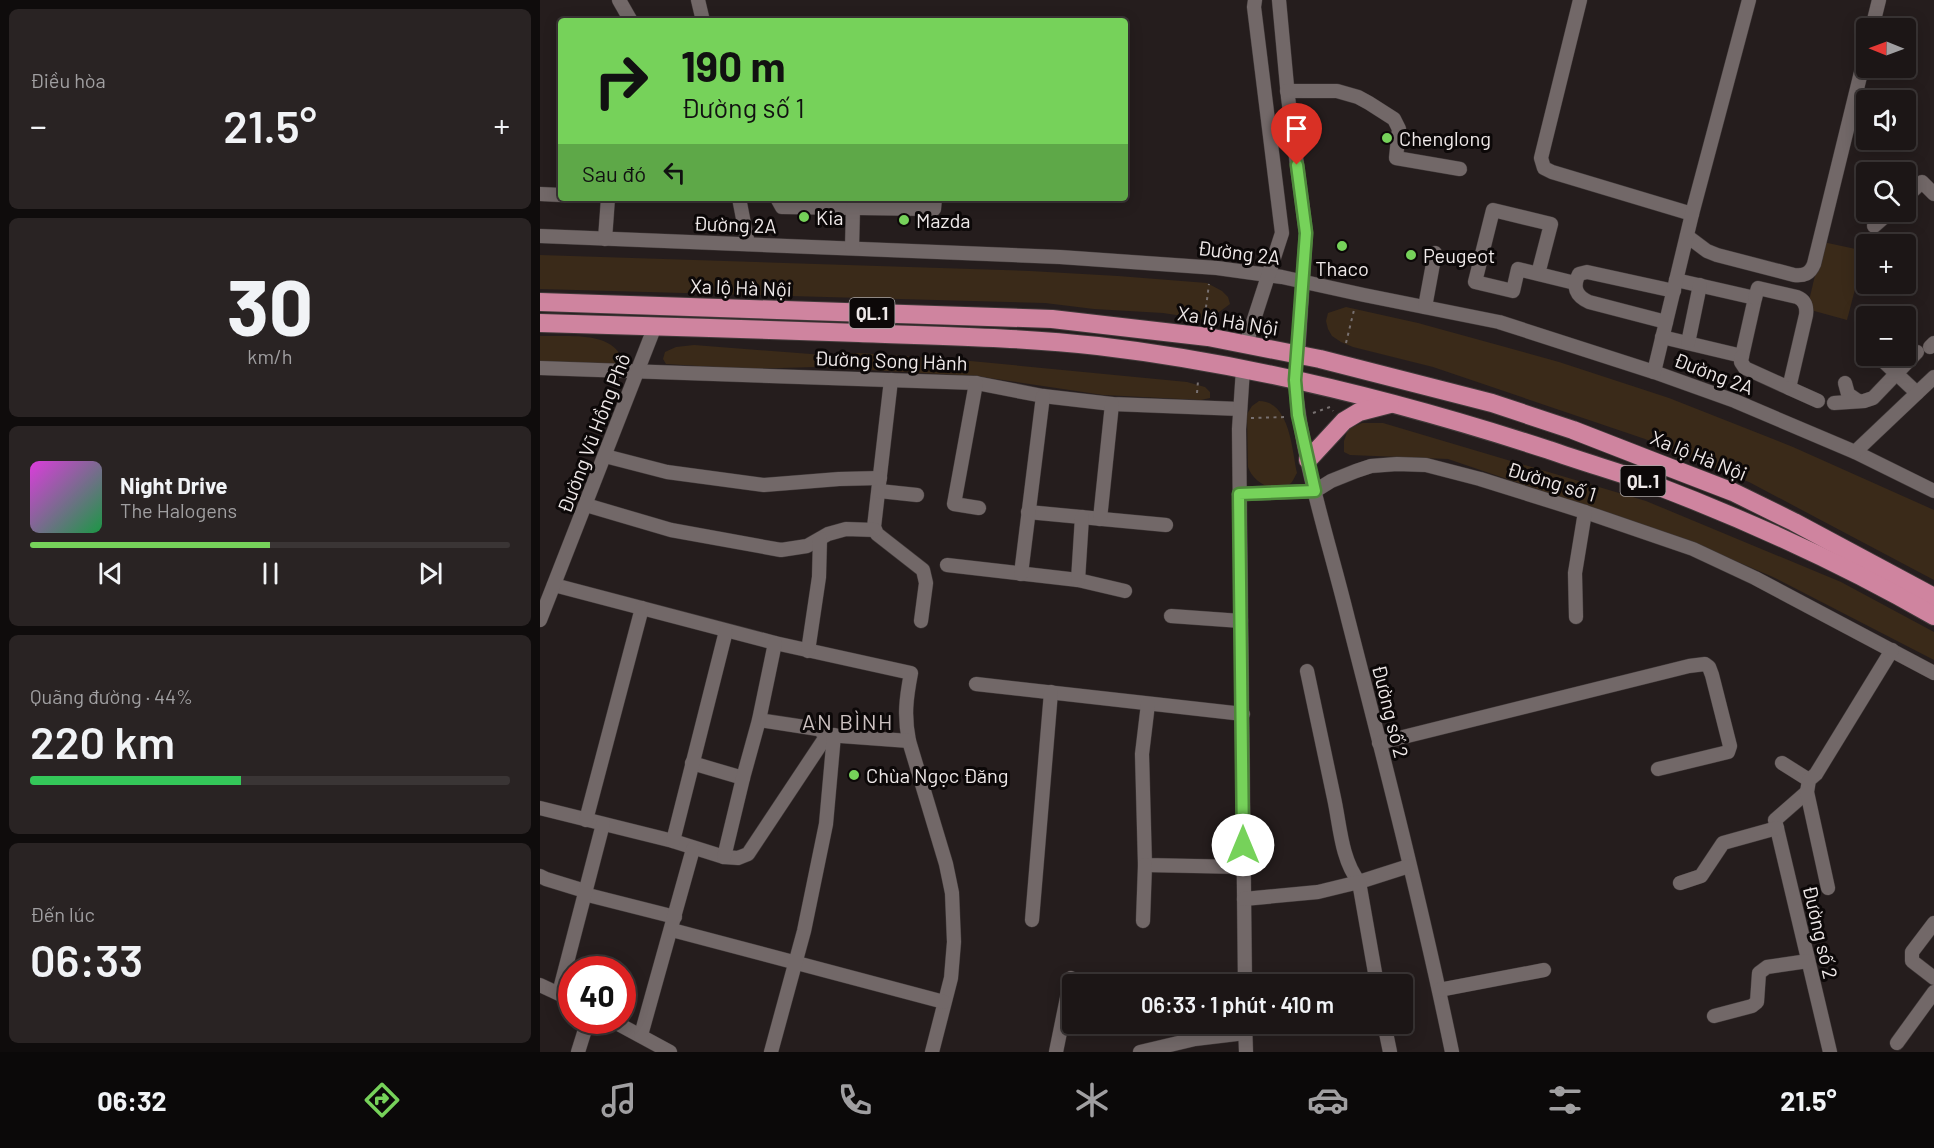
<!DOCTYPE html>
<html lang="vi">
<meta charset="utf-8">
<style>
:root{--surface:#1c1616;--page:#292323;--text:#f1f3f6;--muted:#a09fa1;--line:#3a3535;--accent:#76d25a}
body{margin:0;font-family:Barlow,sans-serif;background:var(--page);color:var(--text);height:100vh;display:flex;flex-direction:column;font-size:22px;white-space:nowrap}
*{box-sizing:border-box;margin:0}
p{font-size:20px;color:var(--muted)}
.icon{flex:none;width:33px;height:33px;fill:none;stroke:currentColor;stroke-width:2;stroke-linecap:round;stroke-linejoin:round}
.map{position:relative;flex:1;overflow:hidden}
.details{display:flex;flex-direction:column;gap:9px;padding:9px;background:#0f0c0c;width:540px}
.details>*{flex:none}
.hud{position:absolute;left:18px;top:18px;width:570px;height:183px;border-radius:6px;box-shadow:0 3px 15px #0003,0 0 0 2px var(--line);background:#76d25a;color:#111;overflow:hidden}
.needle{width:39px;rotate:271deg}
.fabs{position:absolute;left:1316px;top:18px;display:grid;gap:12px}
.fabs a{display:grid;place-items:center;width:60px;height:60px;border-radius:6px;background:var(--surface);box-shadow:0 3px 15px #0003,0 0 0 2px var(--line);font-size:30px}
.speed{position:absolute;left:18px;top:956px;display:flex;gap:12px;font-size:30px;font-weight:700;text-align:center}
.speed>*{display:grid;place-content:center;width:78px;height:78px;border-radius:50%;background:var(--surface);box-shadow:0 3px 15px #0003,0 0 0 2px var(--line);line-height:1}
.speed .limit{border:9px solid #d22;background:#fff;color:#111}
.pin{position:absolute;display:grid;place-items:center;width:51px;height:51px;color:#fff;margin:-62px -26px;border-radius:50% 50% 50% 0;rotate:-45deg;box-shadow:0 0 6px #0007}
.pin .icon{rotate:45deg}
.me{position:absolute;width:66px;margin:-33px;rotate:0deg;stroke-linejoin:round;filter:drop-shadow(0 0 4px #0008)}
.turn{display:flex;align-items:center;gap:21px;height:126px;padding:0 24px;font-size:27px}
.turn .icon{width:78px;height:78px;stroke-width:2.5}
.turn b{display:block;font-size:42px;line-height:51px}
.then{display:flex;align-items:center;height:57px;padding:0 24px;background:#0003;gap:12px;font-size:22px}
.big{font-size:45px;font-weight:600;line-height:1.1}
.details .tile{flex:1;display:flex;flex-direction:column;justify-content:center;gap:9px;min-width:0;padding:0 21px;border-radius:9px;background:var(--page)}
.details .dial{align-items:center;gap:0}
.dial b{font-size:78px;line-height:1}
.song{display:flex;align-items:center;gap:18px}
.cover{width:72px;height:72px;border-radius:9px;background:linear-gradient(135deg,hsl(300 70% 55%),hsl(140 70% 35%))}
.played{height:6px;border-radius:3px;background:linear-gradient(90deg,var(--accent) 50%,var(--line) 50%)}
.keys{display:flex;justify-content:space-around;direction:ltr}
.heat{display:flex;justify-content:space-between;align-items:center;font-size:33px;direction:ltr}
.charge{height:9px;border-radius:4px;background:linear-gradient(90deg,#34c759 44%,var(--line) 0)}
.trip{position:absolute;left:522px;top:974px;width:351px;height:60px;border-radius:6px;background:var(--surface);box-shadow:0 3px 15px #0003,0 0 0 2px var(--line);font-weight:600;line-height:60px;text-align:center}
.tabs{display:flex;height:96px;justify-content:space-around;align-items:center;background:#0b0909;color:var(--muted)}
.tabs .icon{width:42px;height:42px}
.tabs .on{color:var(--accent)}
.tabs b{font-size:27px;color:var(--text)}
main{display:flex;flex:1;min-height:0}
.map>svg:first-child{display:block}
</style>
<main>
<section class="details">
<div class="tile"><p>Điều hòa</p>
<div class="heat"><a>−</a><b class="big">21.5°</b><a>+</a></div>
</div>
<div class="tile dial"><b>30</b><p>km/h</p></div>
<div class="tile">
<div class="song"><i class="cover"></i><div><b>Night Drive</b><p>The Halogens</p></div></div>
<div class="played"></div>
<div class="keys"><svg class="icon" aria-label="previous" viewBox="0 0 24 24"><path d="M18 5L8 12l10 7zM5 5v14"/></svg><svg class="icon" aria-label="pause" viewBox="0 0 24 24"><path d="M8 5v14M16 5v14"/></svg><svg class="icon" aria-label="next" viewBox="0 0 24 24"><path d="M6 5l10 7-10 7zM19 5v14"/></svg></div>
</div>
<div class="tile"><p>Quãng đường · 44%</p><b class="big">220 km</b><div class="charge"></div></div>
<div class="tile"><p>Đến lúc</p><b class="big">06:33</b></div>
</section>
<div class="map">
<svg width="1394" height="1052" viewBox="0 0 1394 1052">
<rect width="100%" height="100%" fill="#251d1d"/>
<g fill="#3a2a19">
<path d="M 1283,242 L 1325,251 L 1307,320 L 1267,309 Z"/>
<path d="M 0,255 L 490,271 L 578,276 L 667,283 L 682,291 L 688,297 L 690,304 L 675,315 L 662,319 L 623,313 L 554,309 L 505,303 L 0,289 Z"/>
<path d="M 806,307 L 878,323 L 1019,362 L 1129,398 L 1253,447 L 1394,510 L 1394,580 L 1209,482 L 1105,439 L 893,367 L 813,347 L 801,342 L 792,336 L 788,329 L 786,321 L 788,313 Z"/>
<path d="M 0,336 C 25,337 72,330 82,359 L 78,366 L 0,365 Z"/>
<path d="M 154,345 L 284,355 L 319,353 L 420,360 L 647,382 L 665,387 L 670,392 L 670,398 L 661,400 L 563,395 L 436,376 L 276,367 L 208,369 L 126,364 L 123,359 L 125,352 L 136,347 Z"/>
<path d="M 719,401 C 750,401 752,450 757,473 C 755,476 754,479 752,482 C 738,497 713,483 708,467 L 707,414 L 712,406 Z"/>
<path d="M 822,423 L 843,423 L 1106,501 L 1301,582 L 1394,632 L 1394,660 L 1233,577 L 1149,541 L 908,459 L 810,455 L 804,452 L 804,441 L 808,429 Z"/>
</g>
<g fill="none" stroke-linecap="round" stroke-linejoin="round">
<defs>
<g id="minor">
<path d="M 79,0 L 91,21"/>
<path d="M 158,0 L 163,21"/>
<path d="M 739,0 L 748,97 L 766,233 L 758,354"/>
<path d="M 1040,0 L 1001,158 L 1004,168 L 1012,172 L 1152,214"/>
<path d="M 1332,28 L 1339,0"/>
<path d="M 747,91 L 797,91 L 818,97 L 829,103 L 854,119 L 859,129 L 856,158 L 920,169"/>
<path d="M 0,194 L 21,195"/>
<path d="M 199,198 L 208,244"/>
<path d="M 237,198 L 242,207 L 394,209 L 395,198"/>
<path d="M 1365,198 L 1382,182 L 1394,194"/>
<path d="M 1334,226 L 1350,212"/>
<path d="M 0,236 L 520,257 L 677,268 L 742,277 L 824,295 L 959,322 L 1114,372 L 1195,401 L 1315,452 L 1394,491"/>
<path d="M 1147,236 L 1167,251 L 1177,255 L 1254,275 C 1264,276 1270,274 1274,264 L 1326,52"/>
<path d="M 65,239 L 68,198"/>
<path d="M 312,248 L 313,208"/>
<path d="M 998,274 L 1011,224 L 953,210 L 935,282 L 973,291 L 978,269 L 1035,283"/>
<path d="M 885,307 L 895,253"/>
<path d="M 1126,322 L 1049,302 C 1036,296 1032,287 1039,274 L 1047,272 L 1134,291"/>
<path d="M 1122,337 L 1202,356 L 1215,298 L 1136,280"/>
<path d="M 1148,343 L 1160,285"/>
<path d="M 706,344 L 742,233 L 714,7 L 715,0"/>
<path d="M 1390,347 L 1394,343"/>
<path d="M 1202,356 L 1201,362 L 1205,368 L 1249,388 L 1266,315 C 1267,307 1265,300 1257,297 L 1218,288 L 1215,298"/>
<path d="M 1343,361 L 1377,393"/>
<path d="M 0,368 L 436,383 L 503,396 L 572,404 L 700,409"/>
<path d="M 703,369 L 699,429 L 705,984"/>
<path d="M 1114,372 L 1152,214 L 1209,0"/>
<path d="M 351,380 L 334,527 L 337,534 L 383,570 L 386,583 L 381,621"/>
<path d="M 755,380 C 761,460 789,541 808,619 C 845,763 882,907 912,1052"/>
<path d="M 436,383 L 414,504 L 439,508"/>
<path d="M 1305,383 L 1308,394 L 1318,401"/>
<path d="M 1249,388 L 1278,401"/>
<path d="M 1294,403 L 1324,401 L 1333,398 L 1377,352"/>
<path d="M 1315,452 L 1394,377"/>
<path d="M 65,456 L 127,472 L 224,485 L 299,479 L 340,478"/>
<path d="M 339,491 L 377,495"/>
<path d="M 699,494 L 775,491 L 791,481 L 816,471 L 831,466 L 857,464 L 886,465 L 940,479 L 1045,512 L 1153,549 L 1215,578 L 1394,673"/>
<path d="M 46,505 L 131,530 L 241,550 L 267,546 L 288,534 L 306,529 L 335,530"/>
<path d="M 488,512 L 626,525"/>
<path d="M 560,519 L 572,404"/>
<path d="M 407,565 L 538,580 L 585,591"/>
<path d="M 481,574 L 503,396"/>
<path d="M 538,580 L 542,517"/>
<path d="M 14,585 L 235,643 L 371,673 C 366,699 364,716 369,741 L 406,864 L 412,893 L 414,942 L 411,978 L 392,1052"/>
<path d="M 631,616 L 701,621"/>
<path d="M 1036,617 L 1035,573 L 1045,512"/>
<path d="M 0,620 L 115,326"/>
<path d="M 268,651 L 279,577 L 280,539"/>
<path d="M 767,671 C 776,713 785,756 794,798 C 800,825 801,859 819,882 L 869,866"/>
<path d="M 436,684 L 703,714"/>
<path d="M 608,704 L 602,754 L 605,865 L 703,867"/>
<path d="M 219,720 L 278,729 L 287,735"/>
<path d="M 839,743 L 1149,666 L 1165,664 L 1169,667 L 1172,675 L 1190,746 L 1188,752 L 1118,769"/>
<path d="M 152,763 L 203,778"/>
<path d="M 1242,763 L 1269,780"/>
<path d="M 1267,792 L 1235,820 L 1290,1052"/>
<path d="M 0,808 L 133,841 L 184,857 L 198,858 L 208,854 L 287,735 L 369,741"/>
<path d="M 46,820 L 102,608"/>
<path d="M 133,841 L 186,631"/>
<path d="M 184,857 L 203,778 L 219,720 L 235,643"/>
<path d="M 0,876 L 6,879 L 45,891"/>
<path d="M 1140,883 L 1161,876 L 1183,843 L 1237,828"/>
<path d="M 1288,888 L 1267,792 L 1269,780 L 1276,774 L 1352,650"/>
<path d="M 44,894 L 135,917"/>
<path d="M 704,899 L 778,892 L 819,882 L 837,984"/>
<path d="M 492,920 L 511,692"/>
<path d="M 603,921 L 605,865"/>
<path d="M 1394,923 L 1372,952 L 1372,961 L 1394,978"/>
<path d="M 132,930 L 404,1002"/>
<path d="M 0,985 L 32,1000"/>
<path d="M 899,990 L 1004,970"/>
<path d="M 19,993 L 63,824"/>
<path d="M 1174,1016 L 1212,1006 L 1217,1002 L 1219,973 L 1227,967 L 1268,961"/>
<path d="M 71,1020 L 130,1052"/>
<path d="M 705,1023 L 706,1052"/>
<path d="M 844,1023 L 850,1052"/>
<path d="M 101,1035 L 153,849"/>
<path d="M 1357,1043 L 1394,992"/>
<path d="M 38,1052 L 48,1020"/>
<path d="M 231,1052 L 264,931 L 286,824 L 294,735"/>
<path d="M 516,1052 L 531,978"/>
<path d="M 600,1052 L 655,1039 L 705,1033"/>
</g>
<g id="highway">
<path d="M 0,302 L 512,319 L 668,337 L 780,359 L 952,403 L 1033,430 L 1110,460 L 1193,492 L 1254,522 L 1394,597"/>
<path d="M 0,323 C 106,326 213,329 319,333 C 398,336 478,337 558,346 C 711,364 862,402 1009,450 C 1043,462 1078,472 1112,484 C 1209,521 1304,564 1394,616"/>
<path d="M 768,460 L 804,421 L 819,412 L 850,404"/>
</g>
</defs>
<use href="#minor" stroke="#403939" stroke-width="15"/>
<use href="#highway" stroke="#403939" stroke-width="20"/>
<g stroke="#787171" stroke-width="2" stroke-dasharray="3 4.5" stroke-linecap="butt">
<path d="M 665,315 L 669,284"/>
<path d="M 806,343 L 814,310"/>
<path d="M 657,393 L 658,381"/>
<path d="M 773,413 L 790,407 L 793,411"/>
<path d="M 711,418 L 747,417"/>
</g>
<use href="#minor" stroke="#726868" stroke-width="14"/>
<use href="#highway" stroke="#cf849f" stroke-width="18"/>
</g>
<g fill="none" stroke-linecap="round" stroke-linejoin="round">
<defs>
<path id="route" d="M 703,845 L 699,494 L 775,491 L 758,415 L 755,380 L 766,233 L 757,165"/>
</defs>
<use href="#route" stroke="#4d883a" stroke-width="15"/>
<use href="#route" stroke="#76d25a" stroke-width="10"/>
</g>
<g fill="#76d25a" stroke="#0c0808" stroke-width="2">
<circle cx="847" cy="138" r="6"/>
<circle cx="264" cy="217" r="6"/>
<circle cx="364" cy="220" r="6"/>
<circle cx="802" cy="246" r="6"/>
<circle cx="871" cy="255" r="6"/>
<circle cx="314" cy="775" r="6"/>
</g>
<g text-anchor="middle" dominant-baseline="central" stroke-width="6" stroke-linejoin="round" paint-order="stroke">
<g fill="#0c0808" stroke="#aba6a6" stroke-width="1.5">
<rect x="309.5" y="298" width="45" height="30" rx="4.5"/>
<rect x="1080.5" y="466" width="45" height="30" rx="4.5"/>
</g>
<g font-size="18" font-weight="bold" fill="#efe9e9">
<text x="332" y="313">QL.1</text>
<text x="1103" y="481">QL.1</text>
</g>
<g font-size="20" fill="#efe9e9" stroke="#0c0808" text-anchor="start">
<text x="859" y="138">Chenglong</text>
<text x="276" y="217">Kia</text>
<text x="376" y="220">Mazda</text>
<text x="883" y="255">Peugeot</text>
<text x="802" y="268" text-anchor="middle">Thaco</text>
<text x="326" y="775">Chùa Ngọc Đăng</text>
</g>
<g font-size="20" fill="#efe9e9" stroke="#0c0808">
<text transform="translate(195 224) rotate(2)">Đường 2A</text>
<text transform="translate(699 252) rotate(7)">Đường 2A</text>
<text transform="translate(201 287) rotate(2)">Xa lộ Hà Nội</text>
<text transform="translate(688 320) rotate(9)">Xa lộ Hà Nội</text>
<text transform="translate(351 360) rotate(2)">Đường Song Hành</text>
<text transform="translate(1174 373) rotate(21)">Đường 2A</text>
<text transform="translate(53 433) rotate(-69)">Đường Vũ Hồng Phô</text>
<text transform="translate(1159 455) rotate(22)">Xa lộ Hà Nội</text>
<text transform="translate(1012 481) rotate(17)">Đường số 1</text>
<text transform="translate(851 711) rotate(76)">Đường số 2</text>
<text transform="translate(1281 932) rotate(77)">Đường số 2</text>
</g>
<g font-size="22" letter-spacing="1.5" fill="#ccc1c0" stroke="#0c0808">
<text x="308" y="721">AN BÌNH</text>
</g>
</g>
</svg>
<div class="fabs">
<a><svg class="needle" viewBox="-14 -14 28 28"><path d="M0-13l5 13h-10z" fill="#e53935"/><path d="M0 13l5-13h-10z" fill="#a09fa1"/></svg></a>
<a><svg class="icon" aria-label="sound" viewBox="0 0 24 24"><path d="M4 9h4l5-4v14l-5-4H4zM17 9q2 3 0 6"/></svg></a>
<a><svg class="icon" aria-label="search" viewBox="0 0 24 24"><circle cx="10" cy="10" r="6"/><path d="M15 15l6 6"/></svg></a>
<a>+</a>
<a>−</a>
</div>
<div class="speed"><div class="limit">40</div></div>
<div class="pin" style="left:757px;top:165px;background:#d93025"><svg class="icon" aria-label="arrive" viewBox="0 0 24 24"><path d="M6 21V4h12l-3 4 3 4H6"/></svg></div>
<svg class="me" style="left:703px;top:845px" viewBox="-20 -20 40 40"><circle r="19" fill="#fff"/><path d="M0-13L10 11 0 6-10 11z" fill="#76d25a"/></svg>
<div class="trip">06:33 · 1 phút · 410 m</div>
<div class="hud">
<div class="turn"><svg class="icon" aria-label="right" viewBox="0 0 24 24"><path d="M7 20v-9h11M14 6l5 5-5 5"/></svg><div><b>190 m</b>Đường số 1</div></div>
<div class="then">Sau đó<svg class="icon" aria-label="left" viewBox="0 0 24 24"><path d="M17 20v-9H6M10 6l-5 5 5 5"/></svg></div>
</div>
</div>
</main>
<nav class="tabs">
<b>06:32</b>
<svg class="icon on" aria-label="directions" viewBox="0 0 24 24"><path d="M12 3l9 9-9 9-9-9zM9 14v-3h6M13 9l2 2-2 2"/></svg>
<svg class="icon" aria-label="music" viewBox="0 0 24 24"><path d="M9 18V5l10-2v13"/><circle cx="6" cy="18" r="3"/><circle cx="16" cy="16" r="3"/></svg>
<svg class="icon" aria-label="phone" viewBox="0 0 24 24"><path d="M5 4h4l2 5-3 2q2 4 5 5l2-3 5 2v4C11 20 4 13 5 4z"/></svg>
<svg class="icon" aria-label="climate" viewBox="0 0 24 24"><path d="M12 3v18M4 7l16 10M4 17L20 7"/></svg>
<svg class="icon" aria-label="car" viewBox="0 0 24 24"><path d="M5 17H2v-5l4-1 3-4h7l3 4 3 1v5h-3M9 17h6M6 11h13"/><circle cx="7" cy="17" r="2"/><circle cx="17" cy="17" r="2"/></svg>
<svg class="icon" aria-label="filters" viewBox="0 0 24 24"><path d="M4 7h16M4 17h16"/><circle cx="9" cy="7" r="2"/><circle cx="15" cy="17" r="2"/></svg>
<b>21.5°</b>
</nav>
